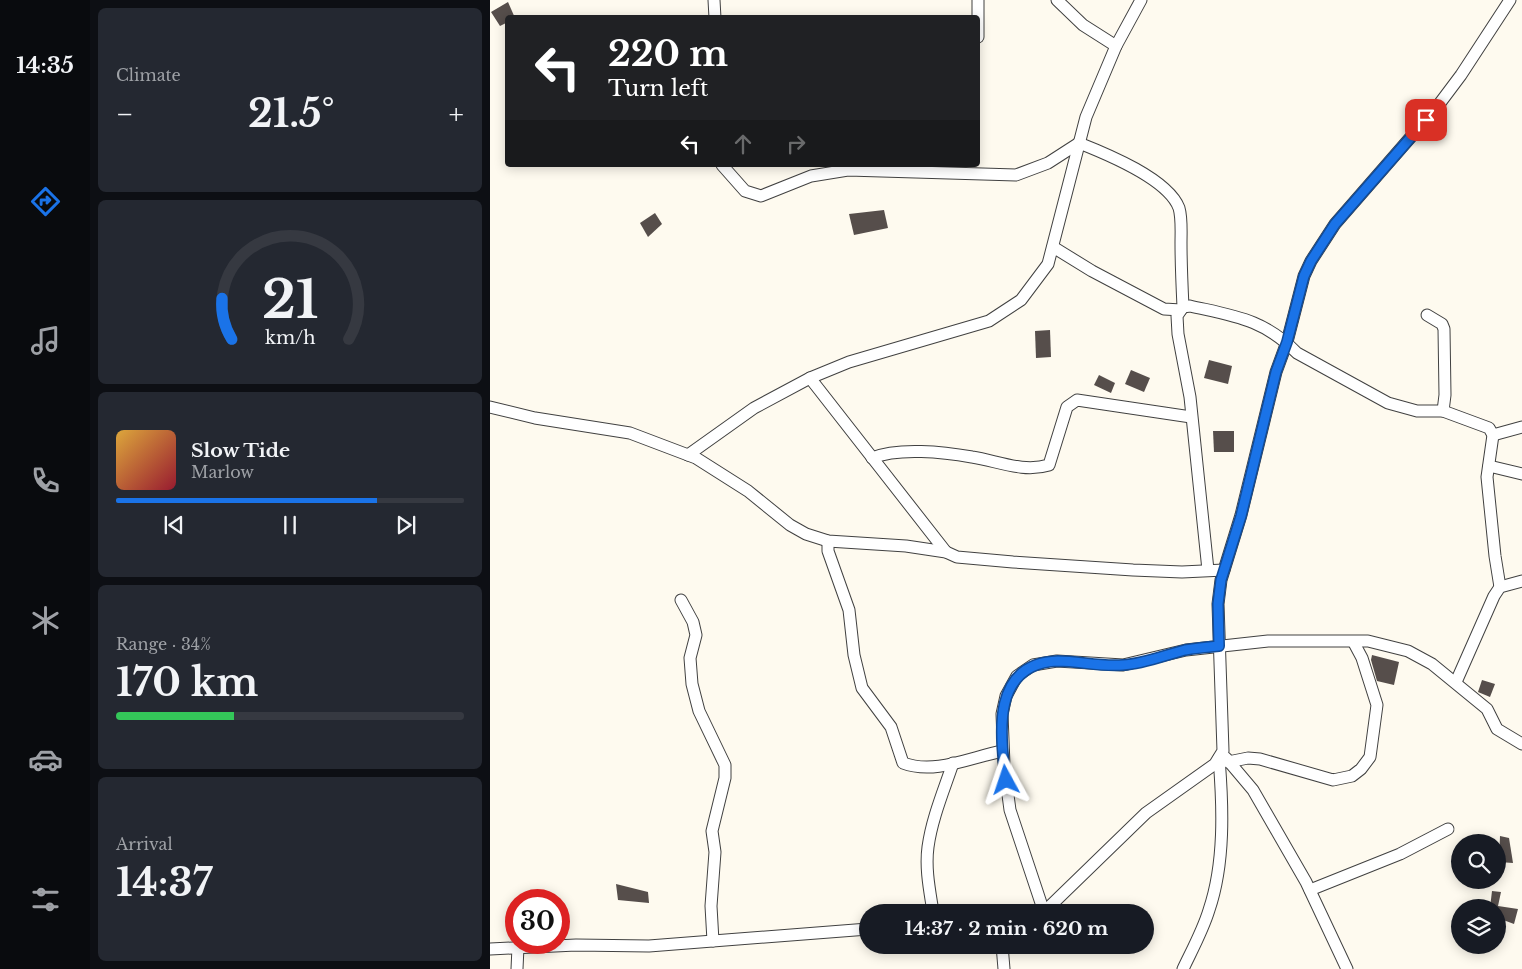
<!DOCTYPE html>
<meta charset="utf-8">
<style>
:root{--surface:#171b24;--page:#242831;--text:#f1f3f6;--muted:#9ea1a6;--line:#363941;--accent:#1a73e8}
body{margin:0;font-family:"Libre Baskerville",serif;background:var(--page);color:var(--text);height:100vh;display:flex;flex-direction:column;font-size:19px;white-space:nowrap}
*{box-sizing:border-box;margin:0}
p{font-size:16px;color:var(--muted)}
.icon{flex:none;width:28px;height:28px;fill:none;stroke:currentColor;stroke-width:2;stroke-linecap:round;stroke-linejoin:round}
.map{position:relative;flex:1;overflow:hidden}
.side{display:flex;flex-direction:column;gap:8px;padding:8px;background:#0d0f14;width:400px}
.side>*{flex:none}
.hud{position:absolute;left:15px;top:15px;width:475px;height:152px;border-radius:5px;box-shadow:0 2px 12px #0003;background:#202124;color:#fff;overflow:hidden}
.buttons{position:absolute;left:961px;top:834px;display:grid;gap:10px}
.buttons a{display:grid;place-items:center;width:55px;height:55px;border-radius:50%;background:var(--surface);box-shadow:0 2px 12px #0003;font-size:25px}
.speed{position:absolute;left:15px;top:889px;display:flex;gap:10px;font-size:25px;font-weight:700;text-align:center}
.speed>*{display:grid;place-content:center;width:65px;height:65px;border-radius:50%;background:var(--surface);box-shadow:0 2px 12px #0003;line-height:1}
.speed .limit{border:8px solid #d22;background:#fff;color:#111}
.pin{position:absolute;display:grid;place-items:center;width:42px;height:42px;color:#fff;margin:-21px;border-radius:10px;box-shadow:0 2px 8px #0006}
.me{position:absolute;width:55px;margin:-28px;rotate:355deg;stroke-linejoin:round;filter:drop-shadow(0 0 4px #0008)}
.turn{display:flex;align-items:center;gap:18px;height:105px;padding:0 20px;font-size:22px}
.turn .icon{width:65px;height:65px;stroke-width:2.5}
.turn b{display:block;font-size:35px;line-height:42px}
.lanes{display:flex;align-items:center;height:48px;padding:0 20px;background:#0003;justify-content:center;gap:25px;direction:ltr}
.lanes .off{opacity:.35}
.big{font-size:38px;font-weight:700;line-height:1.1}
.side .tile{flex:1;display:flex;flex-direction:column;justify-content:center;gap:8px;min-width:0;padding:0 18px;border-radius:8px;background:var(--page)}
.side .dial{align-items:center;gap:0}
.dial svg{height:130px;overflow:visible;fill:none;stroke:var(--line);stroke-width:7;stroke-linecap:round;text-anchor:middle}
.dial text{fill:var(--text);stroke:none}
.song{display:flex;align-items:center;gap:15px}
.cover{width:60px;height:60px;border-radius:8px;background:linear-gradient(135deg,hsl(40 70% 55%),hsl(350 70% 35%))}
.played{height:5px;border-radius:2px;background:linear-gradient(90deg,var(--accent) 75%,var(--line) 75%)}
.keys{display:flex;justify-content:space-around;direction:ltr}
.heat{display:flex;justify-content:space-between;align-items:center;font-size:28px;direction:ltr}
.charge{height:8px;border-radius:4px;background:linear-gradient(90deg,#34c759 34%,var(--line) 0)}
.trip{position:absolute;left:369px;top:904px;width:295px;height:50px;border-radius:25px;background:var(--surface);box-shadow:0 2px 12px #0003;font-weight:700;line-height:50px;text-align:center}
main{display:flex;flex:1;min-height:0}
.menu{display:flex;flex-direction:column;width:90px;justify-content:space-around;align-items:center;background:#090b0e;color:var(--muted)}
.menu .icon{width:35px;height:35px}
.menu .current{color:var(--accent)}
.menu b{font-size:22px;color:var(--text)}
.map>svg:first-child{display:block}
</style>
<main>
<nav class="menu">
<b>14:35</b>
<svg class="icon current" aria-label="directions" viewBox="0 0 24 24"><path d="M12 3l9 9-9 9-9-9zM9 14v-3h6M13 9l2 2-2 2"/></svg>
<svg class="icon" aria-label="music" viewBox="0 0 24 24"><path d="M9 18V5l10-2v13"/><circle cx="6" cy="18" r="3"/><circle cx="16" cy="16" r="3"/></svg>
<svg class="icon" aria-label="phone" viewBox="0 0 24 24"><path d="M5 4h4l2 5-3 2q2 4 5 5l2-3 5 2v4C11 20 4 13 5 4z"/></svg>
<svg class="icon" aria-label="climate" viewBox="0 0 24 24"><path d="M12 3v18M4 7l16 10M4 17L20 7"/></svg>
<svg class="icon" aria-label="car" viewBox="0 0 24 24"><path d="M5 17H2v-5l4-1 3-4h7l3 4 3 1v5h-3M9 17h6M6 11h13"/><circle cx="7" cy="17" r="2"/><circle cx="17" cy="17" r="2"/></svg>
<svg class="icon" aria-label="filters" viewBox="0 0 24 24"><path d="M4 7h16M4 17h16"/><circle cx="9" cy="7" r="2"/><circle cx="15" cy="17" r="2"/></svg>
</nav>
<section class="side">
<div class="tile"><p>Climate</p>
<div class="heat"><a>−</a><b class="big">21.5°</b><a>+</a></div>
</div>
<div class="tile dial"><svg viewBox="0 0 100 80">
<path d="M14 69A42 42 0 1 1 86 69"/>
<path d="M14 69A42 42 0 0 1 8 44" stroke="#1a73e8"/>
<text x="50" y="56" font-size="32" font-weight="700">21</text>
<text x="50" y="72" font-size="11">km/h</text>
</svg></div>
<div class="tile">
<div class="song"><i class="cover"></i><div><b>Slow Tide</b><p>Marlow</p></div></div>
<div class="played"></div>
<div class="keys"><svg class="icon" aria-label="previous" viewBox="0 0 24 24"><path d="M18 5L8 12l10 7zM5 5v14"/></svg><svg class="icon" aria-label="pause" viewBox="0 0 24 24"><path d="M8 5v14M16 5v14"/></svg><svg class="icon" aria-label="next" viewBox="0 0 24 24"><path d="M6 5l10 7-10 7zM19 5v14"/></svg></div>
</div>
<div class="tile"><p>Range · 34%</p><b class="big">170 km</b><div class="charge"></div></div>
<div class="tile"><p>Arrival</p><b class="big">14:37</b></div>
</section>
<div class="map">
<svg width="1032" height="969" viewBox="0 0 1032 969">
<rect width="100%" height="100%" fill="#fefaef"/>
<g fill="#564e4b">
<path d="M 18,2 L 25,18 L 18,18 L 18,22 L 10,26 L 1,12 Z"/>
<path d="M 394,210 L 398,228 L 364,235 L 359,214 Z"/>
<path d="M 165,213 L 172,224 L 158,237 L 150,223 Z"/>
<path d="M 560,330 L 561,357 L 546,358 L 545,331 Z"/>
<path d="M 719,360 L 742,366 L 738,384 L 714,378 Z"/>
<path d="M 641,370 L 660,378 L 654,392 L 635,384 Z"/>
<path d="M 609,375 L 625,383 L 621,393 L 604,385 Z"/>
<path d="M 723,431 L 744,431 L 744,452 L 724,452 Z"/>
<path d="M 882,655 L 909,662 L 904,685 L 887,681 L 881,660 Z"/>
<path d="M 992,680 L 1005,684 L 1000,697 L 988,692 Z"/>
<path d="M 1010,836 L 1019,838 L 1023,863 L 1009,862 Z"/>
<path d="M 126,884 L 158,892 L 159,903 L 128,900 Z"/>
<path d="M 1002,891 L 1011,892 L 1008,906 L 1028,909 L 1024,924 L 1008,918 L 1008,908 L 1000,908 Z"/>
</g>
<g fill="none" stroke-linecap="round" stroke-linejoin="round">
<defs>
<g id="minor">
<path d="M 224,0 L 225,18"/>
<path d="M 567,0 L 593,25 L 626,46"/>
<path d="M 488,37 L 488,0"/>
<path d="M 589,143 C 617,154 678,179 689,208 C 692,218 691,232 691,243 C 691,264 692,286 693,307"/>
<path d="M 232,165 L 255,191 L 271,196 L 321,176 L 358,170 L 526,175 L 558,163 L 589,143"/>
<path d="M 563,247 L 602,271 L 674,309 L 691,310"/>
<path d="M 937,315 L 952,324 L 954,329 L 955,395 L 953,411"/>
<path d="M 320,378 L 456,552"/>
<path d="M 0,407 L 45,418 L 140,433 L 206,458 L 258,491 L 300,525 L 316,534 L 338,541 L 416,546 L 456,552 L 467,557 L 523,562 L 643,570 L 692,572 L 734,570"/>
<path d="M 1003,435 L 1032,427"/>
<path d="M 198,455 L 264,408 L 320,378 L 359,362 L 499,321 L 531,300 L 558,264 L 596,117 L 626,46 L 651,0"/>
<path d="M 382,458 C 408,447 454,452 482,457 C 508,461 533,473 559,465 L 577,407 L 587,400 L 701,417"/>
<path d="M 999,466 L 1032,474"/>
<path d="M 338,541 L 338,551 L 359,610 L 364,655 L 372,688 L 401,727 L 413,763 C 445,775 481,757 513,751"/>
<path d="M 718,570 L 700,397 L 688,334 L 687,316 L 693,307 L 700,306 C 744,316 774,319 807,353 L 898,403 L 927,411 L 953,411 L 999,428 L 1003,435 L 997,477 L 1005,556 L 1010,587"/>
<path d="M 191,600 L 203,622 L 206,635 L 200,658 L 202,684 L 209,711 L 235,765 L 235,778 L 222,831 L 225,852 L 221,906 L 223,941"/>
<path d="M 966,682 L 1004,596 L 1010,587 L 1032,581"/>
<path d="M 736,758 L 763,790 L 816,882 L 857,969"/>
<path d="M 738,762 L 758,758 L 770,759 L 843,780 L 862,776 L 871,769 L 880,757 L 887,705 L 872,658 L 864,643"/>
<path d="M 820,890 L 910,854 L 958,829"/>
<path d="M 443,912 C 440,892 435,869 438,847 C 442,818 454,790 463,763"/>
<path d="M 554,912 L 656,813 L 725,764 L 733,751 L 728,604 L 731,580 L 751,515 L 786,372 L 797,342 L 814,276 L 821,261 L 845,224 L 947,107 L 971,75 L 1020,0"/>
<path d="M 554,912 L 520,810 L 514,765 L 512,714 L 516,696 L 527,676 L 543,665 L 567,661 L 633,665 L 696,650 L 778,641 L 878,641 L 918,651 L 942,664 L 997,709 L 1007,729 L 1032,744"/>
<path d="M 512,945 L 514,969"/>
<path d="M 0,949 L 86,945 L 159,946 L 378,929"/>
<path d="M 27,969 L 28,947"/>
<path d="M 693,969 C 702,950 713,930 719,910 C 735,863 733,807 729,758"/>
</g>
</defs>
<use href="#minor" stroke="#414141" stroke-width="13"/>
<use href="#minor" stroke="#fff" stroke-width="11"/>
</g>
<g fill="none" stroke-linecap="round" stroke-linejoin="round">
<defs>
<path id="route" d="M 516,780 C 509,733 502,663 568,661 C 589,661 611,667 633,665 C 654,664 675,655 695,650 C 706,648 718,647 729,646 L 728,604 L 731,580 L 751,516 L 786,372 L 797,342 L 814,276 L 821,261 L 845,224 L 936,120"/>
</defs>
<use href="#route" stroke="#114b97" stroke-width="12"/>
<use href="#route" stroke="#1a73e8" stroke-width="9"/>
</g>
</svg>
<div class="buttons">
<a><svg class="icon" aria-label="search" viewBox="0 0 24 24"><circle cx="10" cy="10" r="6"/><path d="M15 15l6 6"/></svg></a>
<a><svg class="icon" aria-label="layers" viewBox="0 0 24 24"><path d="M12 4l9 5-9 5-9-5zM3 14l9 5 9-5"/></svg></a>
</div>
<div class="speed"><div class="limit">30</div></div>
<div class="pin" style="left:936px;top:120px;background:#d93025"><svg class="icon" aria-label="arrive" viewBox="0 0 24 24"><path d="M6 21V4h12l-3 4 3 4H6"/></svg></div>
<svg class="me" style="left:516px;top:780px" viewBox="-20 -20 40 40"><path d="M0-17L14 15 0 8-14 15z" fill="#1a73e8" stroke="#fff" stroke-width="4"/></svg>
<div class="trip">14:37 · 2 min · 620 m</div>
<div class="hud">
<div class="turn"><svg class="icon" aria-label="left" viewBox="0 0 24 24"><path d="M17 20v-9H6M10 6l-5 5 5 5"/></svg><div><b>220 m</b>Turn left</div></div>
<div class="lanes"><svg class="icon" aria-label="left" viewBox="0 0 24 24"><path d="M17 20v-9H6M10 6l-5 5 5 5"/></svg><svg class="icon off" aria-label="ahead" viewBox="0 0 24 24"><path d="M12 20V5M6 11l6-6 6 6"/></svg><svg class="icon off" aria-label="right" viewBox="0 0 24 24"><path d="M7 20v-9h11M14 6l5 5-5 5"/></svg></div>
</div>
</div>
</main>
